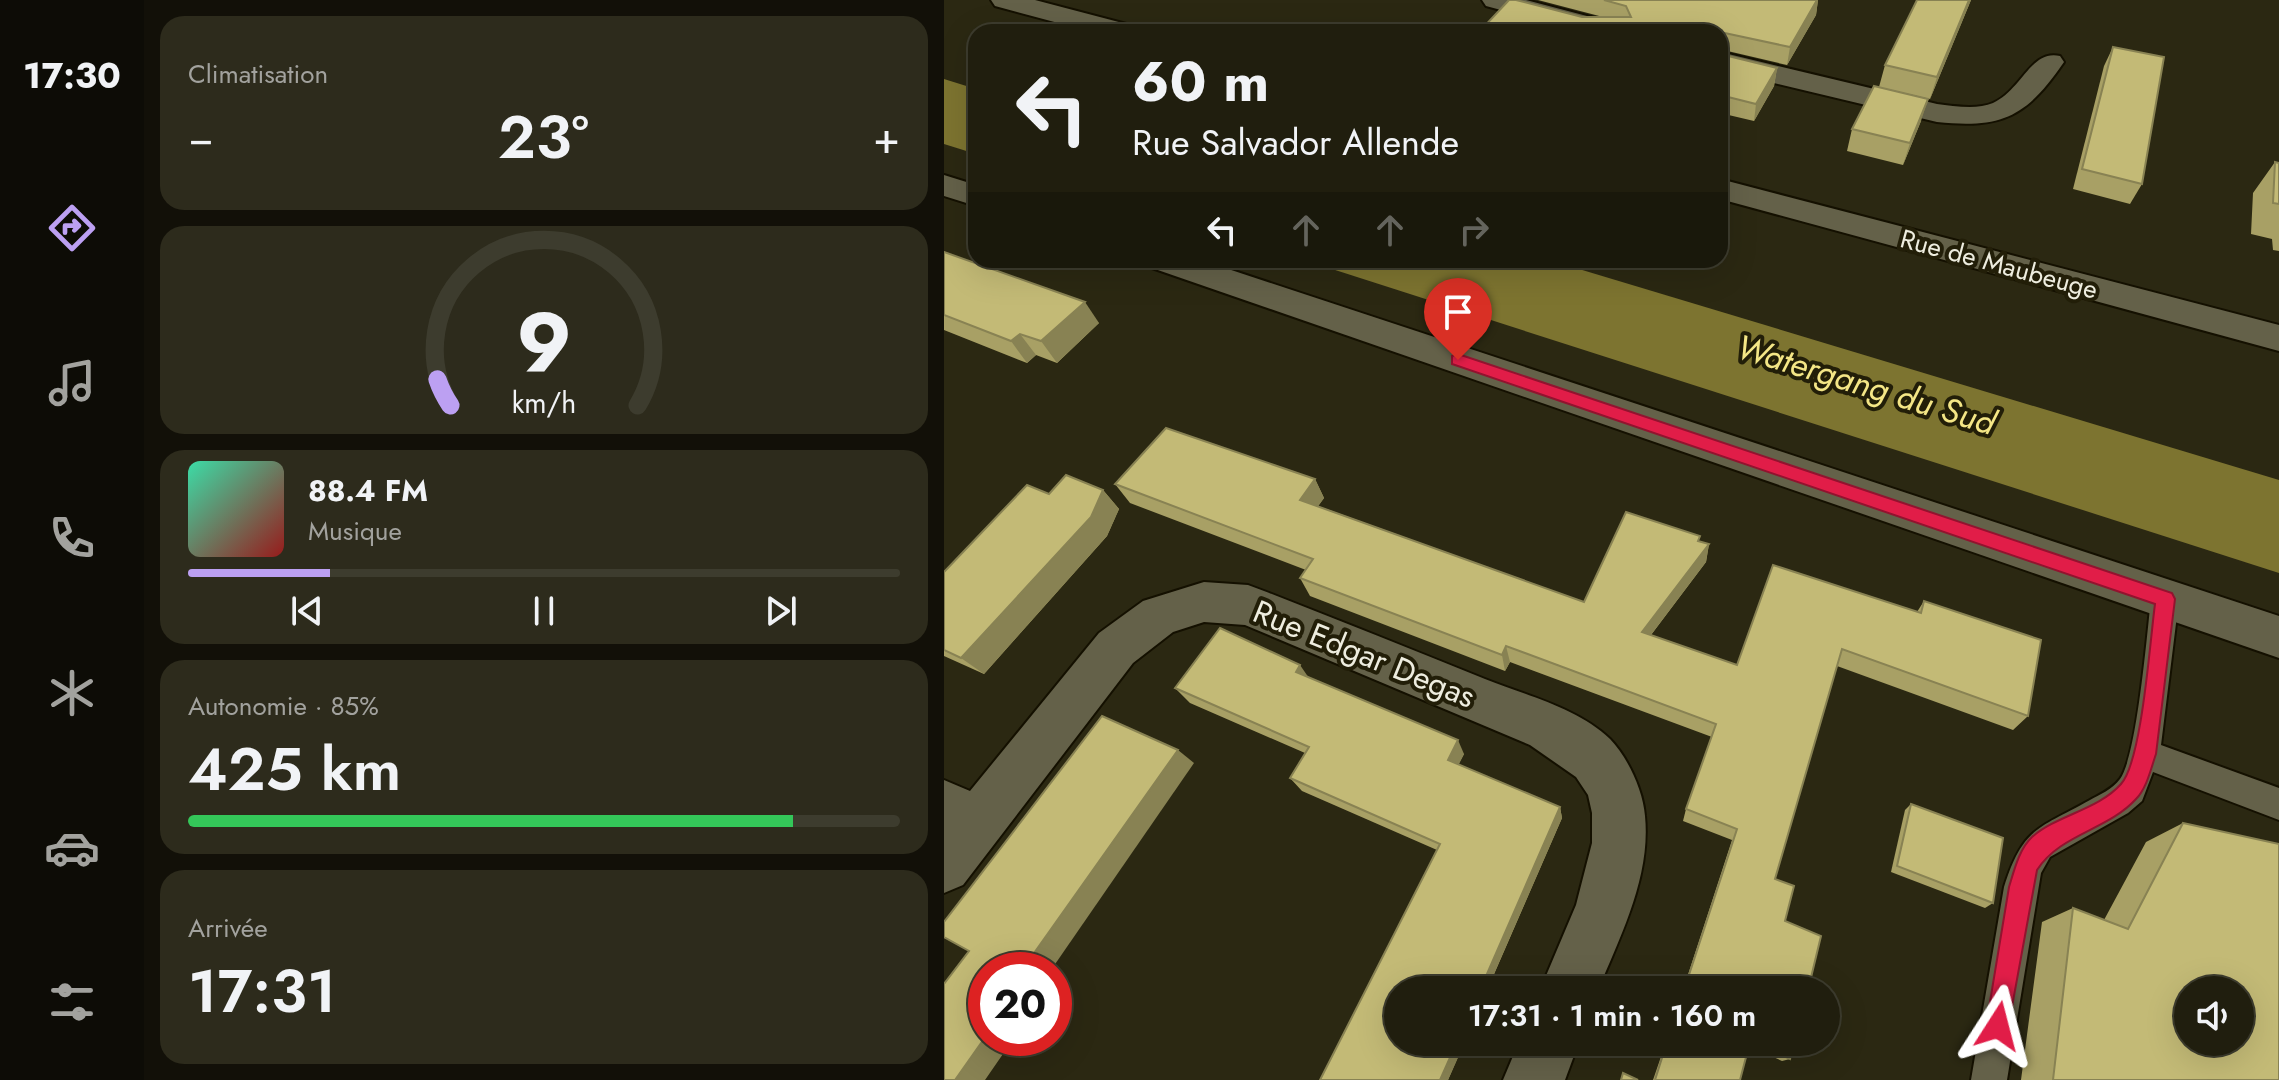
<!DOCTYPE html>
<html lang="fr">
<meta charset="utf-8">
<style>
:root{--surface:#201e0e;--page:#2d2b1c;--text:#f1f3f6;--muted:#a2a29e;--line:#3d3c2e;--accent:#bca0f2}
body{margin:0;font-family:Jost,sans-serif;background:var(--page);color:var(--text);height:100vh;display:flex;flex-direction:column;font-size:30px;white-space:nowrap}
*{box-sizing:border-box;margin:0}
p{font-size:26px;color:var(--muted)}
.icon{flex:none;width:44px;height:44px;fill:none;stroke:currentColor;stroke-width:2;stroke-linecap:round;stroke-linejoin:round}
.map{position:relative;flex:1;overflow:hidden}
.drawer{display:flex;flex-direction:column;gap:16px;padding:16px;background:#121008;width:800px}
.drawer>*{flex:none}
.banner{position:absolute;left:24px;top:24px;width:760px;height:244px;border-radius:24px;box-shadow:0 8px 32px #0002,0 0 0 2px var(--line);background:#201e0e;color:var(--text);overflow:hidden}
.tools{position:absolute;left:1230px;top:976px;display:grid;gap:16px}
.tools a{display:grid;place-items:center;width:80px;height:80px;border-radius:50%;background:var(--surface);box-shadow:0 8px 32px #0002,0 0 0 2px var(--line);font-size:40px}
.speed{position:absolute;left:24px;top:952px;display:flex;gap:16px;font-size:40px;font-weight:700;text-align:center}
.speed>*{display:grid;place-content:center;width:104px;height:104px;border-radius:50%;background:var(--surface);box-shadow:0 8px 32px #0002,0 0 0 2px var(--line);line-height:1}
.speed .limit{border:12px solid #d22;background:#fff;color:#111}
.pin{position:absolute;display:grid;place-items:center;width:68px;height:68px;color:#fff;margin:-82px -34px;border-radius:50% 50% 50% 0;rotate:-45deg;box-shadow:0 0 8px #0007}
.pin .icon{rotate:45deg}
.me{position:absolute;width:88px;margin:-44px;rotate:9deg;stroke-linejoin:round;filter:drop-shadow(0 0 6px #0008)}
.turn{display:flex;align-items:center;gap:28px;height:168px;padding:0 32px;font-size:36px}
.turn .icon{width:104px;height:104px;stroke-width:2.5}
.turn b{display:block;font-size:56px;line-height:68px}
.lanes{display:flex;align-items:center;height:76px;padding:0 32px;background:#0003;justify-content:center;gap:40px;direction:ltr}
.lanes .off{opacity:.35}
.big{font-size:60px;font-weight:600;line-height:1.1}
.drawer .widget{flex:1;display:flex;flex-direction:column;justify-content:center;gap:12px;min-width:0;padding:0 28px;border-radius:24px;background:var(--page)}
.drawer .dial{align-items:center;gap:0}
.dial svg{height:208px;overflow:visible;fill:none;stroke:var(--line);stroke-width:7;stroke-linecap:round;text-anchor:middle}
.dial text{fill:var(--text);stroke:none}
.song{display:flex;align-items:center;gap:24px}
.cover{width:96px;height:96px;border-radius:12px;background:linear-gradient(135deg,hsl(160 70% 55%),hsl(0 70% 35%))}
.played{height:8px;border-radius:4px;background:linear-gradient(90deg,var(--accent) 20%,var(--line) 20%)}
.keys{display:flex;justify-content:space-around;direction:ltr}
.heat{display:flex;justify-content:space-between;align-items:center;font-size:44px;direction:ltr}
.charge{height:12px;border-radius:6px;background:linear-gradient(90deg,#34c759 85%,var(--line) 0)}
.trip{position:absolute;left:440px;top:976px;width:456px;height:80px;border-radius:40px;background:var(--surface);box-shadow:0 8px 32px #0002,0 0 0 2px var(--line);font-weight:600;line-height:80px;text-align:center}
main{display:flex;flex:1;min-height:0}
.dock{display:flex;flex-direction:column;width:144px;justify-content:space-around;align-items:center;background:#0d0c06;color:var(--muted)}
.dock .icon{width:56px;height:56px}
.dock .on{color:var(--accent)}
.dock b{font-size:36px;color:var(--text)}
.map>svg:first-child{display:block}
</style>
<main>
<nav class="dock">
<b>17:30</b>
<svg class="icon on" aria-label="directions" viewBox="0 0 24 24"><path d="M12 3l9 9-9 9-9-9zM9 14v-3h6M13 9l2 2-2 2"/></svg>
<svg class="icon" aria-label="music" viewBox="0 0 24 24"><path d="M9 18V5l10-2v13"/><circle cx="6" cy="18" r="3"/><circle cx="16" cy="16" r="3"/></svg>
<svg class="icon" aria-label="phone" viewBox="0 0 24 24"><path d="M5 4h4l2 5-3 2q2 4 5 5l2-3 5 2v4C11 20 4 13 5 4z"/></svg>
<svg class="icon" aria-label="climate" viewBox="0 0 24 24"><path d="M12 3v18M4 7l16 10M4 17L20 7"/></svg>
<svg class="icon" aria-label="car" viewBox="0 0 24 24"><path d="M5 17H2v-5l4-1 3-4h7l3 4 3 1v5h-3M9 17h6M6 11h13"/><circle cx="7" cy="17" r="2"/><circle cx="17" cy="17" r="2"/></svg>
<svg class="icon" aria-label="filters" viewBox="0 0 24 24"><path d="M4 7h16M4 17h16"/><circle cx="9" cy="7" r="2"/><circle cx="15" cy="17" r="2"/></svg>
</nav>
<section class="drawer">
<div class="widget"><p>Climatisation</p>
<div class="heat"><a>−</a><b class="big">23°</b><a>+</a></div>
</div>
<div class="widget dial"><svg viewBox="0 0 100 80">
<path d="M14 69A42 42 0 1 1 86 69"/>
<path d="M14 69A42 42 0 0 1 9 59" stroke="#bca0f2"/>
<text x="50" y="56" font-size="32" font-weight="700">9</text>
<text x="50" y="72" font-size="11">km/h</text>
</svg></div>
<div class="widget">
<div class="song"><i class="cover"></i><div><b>88.4 FM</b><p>Musique</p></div></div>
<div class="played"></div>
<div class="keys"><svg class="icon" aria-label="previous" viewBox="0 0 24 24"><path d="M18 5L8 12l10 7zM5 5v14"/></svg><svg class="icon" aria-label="pause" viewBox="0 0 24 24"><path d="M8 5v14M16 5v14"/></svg><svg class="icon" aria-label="next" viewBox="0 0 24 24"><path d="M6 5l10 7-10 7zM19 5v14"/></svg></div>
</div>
<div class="widget"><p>Autonomie · 85%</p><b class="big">425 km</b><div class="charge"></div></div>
<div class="widget"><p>Arrivée</p><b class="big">17:31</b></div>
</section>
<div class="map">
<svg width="1335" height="1080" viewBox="0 0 1335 1080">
<rect width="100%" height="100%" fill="#2b2812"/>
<g fill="#7d7430">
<path d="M 0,79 L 32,89 L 32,154 L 0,144 Z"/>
<path d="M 360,260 L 605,260 L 1335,480 L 1335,573 Z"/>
</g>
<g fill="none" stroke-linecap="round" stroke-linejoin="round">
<defs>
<path id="lane" d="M 1221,587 L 1231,591 L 1235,599 L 1217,745 L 1335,788 L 1335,820 L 1209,772 L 1198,801 L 1184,813 L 1106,857 L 1097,873 L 1063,1080 L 1027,1080 L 1060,887 C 1079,827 1094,829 1146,800 C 1155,795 1169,789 1176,779 C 1193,756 1203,634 1207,599 L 1211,591 Z"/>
<g id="street">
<path d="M 538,0 L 582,0 L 681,26 L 685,32 L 639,32 L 542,6 Z"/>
<path d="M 776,52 L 993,104 C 1010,106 1033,110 1049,103 C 1078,90 1087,49 1116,56 L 1120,62 C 1083,116 1059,129 993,122 L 776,70 Z"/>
<path d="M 260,582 L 304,585 L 320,591 C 394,620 467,649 541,679 C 581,695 634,708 666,739 C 684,758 699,790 701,816 C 707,876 677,935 654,990 L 596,990 L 632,905 L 648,843 L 648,813 L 644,795 L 632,777 L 586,745 L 301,625 L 260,622 L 229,632 L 189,663 L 19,885 L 0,893 L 0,780 L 26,791 L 155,633 L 199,601 Z"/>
<path d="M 575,1042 L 635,1042 L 621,1080 L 559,1080 Z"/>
</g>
<g id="secondary">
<path d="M 47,0 L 91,0 L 190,26 L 194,32 L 148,32 L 51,6 Z"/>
<path d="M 0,175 L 32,185 L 32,206 L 0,196 Z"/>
<path d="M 776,179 L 1335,325 L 1335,351 L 776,199 Z"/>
<path d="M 203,260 L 257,260 L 1335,616 L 1335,658 L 208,268 Z"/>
</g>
</defs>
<use href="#lane" stroke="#141000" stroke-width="4"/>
<use href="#street" stroke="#141000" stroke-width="4"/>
<use href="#secondary" stroke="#141000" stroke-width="4"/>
<use href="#lane" fill="#646149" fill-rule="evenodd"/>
<use href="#street" fill="#646149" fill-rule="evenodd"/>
<use href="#secondary" fill="#646149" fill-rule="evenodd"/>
</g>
<g fill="#a8a065">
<path d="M 594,0 L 874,0 L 872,15 L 843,65 L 638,17 L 659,17 Z"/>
<path d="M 973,0 L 1027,0 L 986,99 L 935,87 L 941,65 Z"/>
<path d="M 1169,47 L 1198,184 L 1186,204 L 1129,189 L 1160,66 Z"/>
<path d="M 776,54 L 833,68 L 830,86 L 810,121 L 776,113 Z"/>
<path d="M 977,121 L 959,165 L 903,151 L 908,129 Z"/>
<path d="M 1331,162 L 1335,163 L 1335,251 L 1329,250 L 1328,239 L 1307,234 L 1309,193 Z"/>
<path d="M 0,252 L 155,323 L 113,363 L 92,355 L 83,363 L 0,330 Z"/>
<path d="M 371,479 L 380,498 L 374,506 L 640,602 L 755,541 L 765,544 L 762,562 L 707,635 L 793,665 L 973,612 L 980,601 L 1084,716 L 1069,730 L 893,666 L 831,879 L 841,921 L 864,990 L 739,990 L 788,840 L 739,821 L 742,809 L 768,737 L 566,662 L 561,671 L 366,596 L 356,578 L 362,570 L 186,503 L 171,484 Z"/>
<path d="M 159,490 L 175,509 L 163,536 L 40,674 L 0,656 L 0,572 L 105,494 Z"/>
<path d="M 365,678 L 520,754 L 514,765 L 616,807 L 618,818 L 504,1080 L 376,1080 L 493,850 L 358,791 L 346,778 L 361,753 L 246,703 L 231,688 Z"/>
<path d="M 967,804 L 1049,903 L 1041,908 L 947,872 L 961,810 Z"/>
<path d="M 1239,823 L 1335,1080 L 1077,1080 L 1098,922 L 1129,908 L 1160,920 L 1202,842 Z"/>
<path d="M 722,1042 L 850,1042 L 846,1059 L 838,1061 L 805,1046 L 796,1080 L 709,1080 Z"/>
</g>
<g fill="#888253">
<path d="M 873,0 L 874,0 L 872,15 L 843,65 L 846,47 Z"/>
<path d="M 1025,0 L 1027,0 L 986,99 L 993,77 Z"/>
<path d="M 833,68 L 830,86 L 810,121 L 812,104 Z"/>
<path d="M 984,99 L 977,121 L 959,165 L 966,143 Z"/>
<path d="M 141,302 L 155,323 L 113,363 L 97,341 Z"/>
<path d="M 76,334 L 92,355 L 83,363 L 67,341 Z"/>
<path d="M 371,479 L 380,498 L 365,519 L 356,500 Z"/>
<path d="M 159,490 L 175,509 L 163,536 L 40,674 L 17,658 Z"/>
<path d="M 765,544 L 762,562 L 697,648 L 698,632 Z"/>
<path d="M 562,646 L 566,662 L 561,671 L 558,655 Z"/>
<path d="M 356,665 L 367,681 L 352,672 Z"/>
<path d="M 514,740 L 520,754 L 510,774 L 504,760 Z"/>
<path d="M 234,750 L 250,763 L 107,970 L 78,970 Z"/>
<path d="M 616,807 L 618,818 L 543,990 L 536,990 Z"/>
<path d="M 42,1036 L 42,1038 L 70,1038 L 41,1080 L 11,1080 Z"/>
<path d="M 513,1042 L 521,1042 L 504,1080 L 496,1080 Z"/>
</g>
<g fill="#c3ba76" stroke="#888253" stroke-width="2" fill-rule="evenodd">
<path d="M 565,0 L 572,0 L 638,17 L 687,17 L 682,6 L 660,0 L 873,0 L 846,47 L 776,32 L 535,32 Z"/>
<path d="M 973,0 L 1025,0 L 993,77 L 941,65 Z"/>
<path d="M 1169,47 L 1220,57 L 1198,184 L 1138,169 Z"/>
<path d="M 776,54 L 833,68 L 812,104 L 776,95 Z"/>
<path d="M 930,86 L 984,99 L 966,143 L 908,129 Z"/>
<path d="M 1331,162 L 1335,163 L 1335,204 L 1329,203 Z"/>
<path d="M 0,252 L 141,302 L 97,341 L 76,334 L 67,341 L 0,315 Z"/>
<path d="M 222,428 L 371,479 L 356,500 L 640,602 L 682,512 L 756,536 L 754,541 L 765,544 L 698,632 L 793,665 L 829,565 L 977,613 L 980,601 L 1097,640 L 1084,716 L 898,649 L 831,879 L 850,886 L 841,921 L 877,936 L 864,990 L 740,990 L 793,829 L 742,809 L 772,724 L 562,646 L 558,655 L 356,578 L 369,559 L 171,484 Z"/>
<path d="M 122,475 L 159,490 L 147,517 L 17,658 L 0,650 L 0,572 L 83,485 L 105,494 Z"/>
<path d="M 276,628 L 356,665 L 352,672 L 514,740 L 504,760 L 616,807 L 536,990 L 454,990 L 454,1042 L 513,1042 L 496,1080 L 376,1080 L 496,844 L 346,778 L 365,747 L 231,688 Z"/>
<path d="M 158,716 L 234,750 L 78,970 L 42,970 L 42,1036 L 11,1080 L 0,1080 L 0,984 L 25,951 L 0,937 L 0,922 Z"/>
<path d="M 967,804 L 1059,838 L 1049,903 L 953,866 Z"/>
<path d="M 1239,823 L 1335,844 L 1335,1080 L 1109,1080 L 1129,908 L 1184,929 ZM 1244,990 L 1296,990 L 1296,1042 L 1244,1042 Z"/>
<path d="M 723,1042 L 806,1042 L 796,1080 L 711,1080 Z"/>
<path d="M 809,1042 L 850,1042 L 846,1059 Z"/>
<path d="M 679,1073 L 694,1080 L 677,1080 Z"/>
</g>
<path fill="#e11d48" stroke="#92132f" stroke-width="2" d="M 514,354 L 1228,593 L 1231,599 L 1212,754 C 1207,768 1203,788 1192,799 C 1164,830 1116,834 1093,870 L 1063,1034 L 1054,1038 L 1045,1034 L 1042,1026 L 1065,887 C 1070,871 1075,849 1088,837 C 1113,815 1154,810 1177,784 C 1198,761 1206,640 1211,604 L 508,364 L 508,356 Z"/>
<g text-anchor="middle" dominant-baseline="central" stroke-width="8" stroke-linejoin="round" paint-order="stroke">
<g font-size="26" fill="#eeeddf" stroke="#221e08">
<text transform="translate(1055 264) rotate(15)">Rue de Maubeuge</text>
</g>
<g font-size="32" fill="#eeeddf" stroke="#221e08">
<text transform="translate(420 654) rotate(22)">Rue Edgar Degas</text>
</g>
<g font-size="34" font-style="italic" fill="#f4e686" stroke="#221e08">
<text transform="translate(922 385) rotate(17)">Watergang du Sud</text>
</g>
</g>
</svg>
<div class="tools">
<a><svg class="icon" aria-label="sound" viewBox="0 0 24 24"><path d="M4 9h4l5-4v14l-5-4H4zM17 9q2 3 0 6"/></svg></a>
</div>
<div class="speed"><div class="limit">20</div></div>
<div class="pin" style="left:514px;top:360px;background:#d93025"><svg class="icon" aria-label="arrive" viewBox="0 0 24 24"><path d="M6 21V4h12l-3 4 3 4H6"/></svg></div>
<svg class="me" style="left:1054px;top:1026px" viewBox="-20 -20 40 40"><path d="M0-17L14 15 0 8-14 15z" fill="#e11d48" stroke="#fff" stroke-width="4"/></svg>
<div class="trip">17:31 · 1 min · 160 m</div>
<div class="banner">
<div class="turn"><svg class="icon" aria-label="left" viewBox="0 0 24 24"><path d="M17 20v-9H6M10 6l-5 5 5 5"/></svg><div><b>60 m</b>Rue Salvador Allende</div></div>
<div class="lanes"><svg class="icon" aria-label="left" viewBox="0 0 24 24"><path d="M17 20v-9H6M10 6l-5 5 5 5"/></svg><svg class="icon off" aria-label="ahead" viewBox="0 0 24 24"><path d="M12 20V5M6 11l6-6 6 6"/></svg><svg class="icon off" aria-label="ahead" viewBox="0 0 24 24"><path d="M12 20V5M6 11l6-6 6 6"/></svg><svg class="icon off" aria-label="right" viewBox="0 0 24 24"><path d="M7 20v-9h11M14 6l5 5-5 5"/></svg></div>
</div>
</div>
</main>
